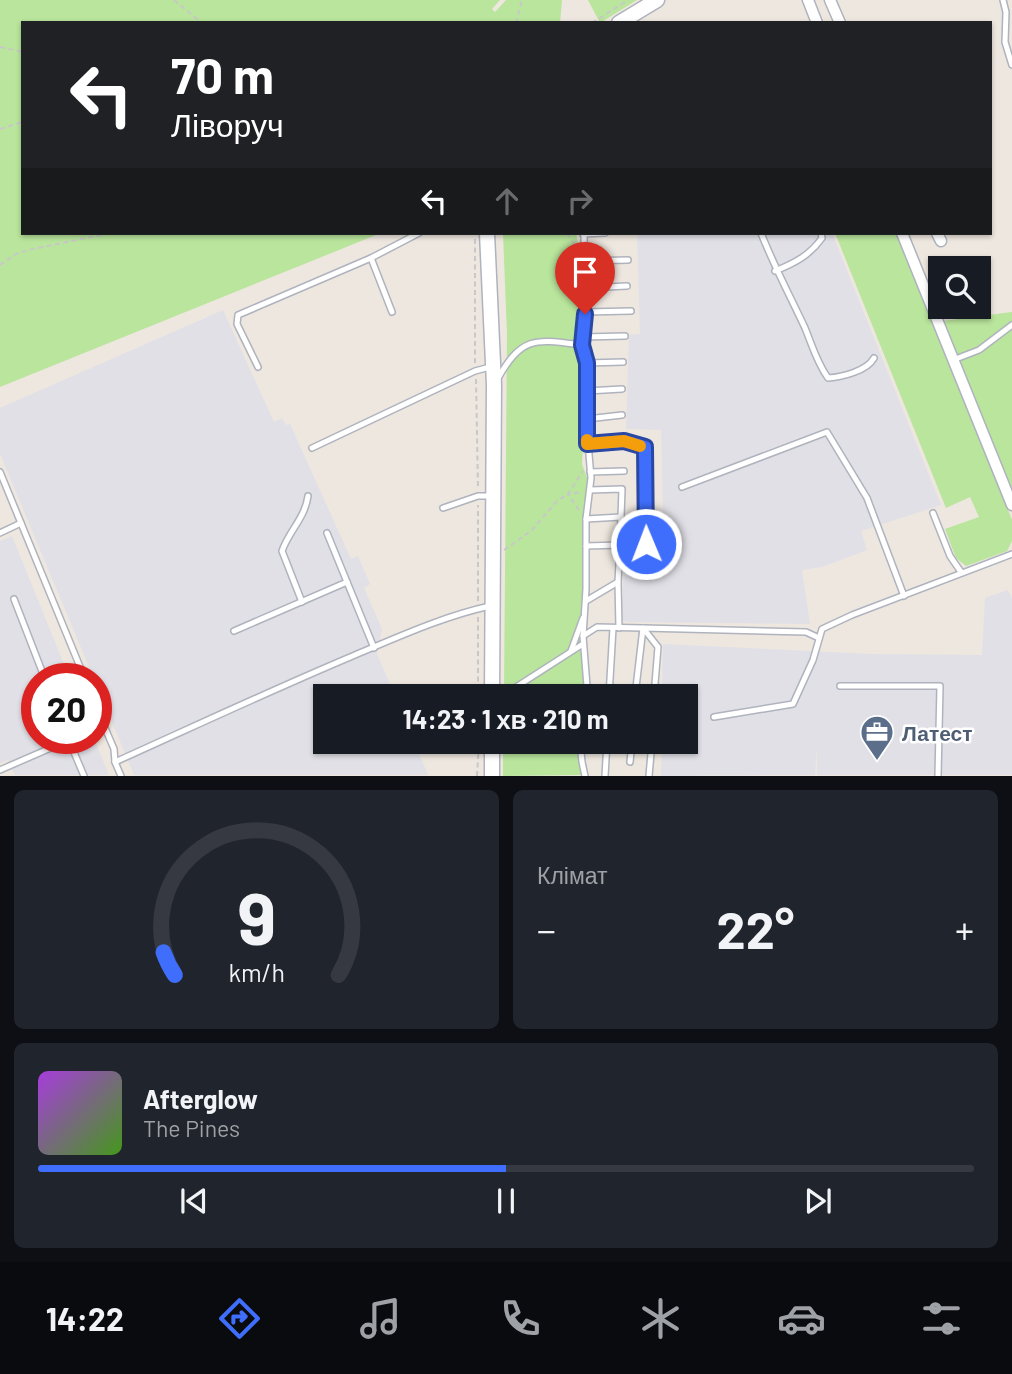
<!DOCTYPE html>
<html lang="uk">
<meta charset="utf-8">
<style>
:root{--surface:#171b24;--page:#20242c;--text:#f1f3f6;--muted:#9ea1a6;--line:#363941;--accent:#3f6efc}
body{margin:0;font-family:Barlow,sans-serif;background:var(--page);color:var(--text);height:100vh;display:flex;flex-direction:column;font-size:26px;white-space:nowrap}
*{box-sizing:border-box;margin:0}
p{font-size:23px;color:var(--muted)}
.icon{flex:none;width:38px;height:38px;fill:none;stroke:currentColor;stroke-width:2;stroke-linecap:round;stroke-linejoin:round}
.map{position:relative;height:776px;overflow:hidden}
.sheet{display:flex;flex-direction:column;gap:14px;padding:14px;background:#0d0f14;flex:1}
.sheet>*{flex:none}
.banner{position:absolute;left:21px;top:21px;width:971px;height:214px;border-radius:0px;box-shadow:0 2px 5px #0004;background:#202124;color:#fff;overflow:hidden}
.fabs{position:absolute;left:928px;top:256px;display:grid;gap:14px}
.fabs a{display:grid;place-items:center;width:63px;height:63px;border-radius:0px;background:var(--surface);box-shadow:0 2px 5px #0004;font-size:35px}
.speed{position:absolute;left:21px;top:663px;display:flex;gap:14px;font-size:35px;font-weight:700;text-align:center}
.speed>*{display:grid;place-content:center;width:91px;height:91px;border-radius:50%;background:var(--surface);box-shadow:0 2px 5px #0004;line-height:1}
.speed .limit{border:10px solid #d22;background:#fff;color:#111}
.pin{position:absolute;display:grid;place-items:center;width:60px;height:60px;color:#fff;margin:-72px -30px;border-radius:50% 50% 50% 0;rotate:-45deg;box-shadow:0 0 7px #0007}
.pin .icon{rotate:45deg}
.me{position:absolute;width:77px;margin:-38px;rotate:359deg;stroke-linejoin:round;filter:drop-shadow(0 0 5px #0008)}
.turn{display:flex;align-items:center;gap:24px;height:147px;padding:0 35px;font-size:32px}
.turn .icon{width:91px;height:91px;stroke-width:2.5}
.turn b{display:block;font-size:49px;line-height:60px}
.lanes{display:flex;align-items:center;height:66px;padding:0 35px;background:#0003;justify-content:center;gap:35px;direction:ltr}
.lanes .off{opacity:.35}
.big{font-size:52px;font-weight:700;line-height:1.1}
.sheet .widget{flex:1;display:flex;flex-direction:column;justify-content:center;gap:10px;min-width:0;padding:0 24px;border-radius:10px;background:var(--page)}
.sheet .dial{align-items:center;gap:0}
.dial svg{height:182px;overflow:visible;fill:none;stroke:var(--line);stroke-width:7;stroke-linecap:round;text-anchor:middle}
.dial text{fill:var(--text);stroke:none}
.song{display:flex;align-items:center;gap:21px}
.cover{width:84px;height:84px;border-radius:10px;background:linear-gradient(135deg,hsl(280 70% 55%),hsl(100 70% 35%))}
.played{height:7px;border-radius:4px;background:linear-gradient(90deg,var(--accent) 50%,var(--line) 50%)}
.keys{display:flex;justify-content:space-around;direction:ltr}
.heat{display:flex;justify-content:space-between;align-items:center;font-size:38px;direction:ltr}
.sheet .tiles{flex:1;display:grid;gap:14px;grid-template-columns:1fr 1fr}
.widget:last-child{grid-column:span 2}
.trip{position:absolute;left:313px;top:684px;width:385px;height:70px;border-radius:0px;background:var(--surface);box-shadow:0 2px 5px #0004;font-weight:700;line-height:70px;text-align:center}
.dock{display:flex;height:112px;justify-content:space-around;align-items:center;background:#090b0e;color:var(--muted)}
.dock .icon{width:49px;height:49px}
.dock .on{color:var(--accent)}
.dock b{font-size:32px;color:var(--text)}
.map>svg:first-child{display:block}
</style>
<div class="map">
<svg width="1012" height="776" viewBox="0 0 1012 776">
<rect width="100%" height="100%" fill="#eee7df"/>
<g fill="#e1e0e7">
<path d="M 644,233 L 832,233 L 941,505 L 861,531 L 867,550 L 822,567 L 802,570 L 810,624 L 628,622 L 622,620 L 624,556 L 664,554 L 661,430 L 626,429 L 629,335 L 640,334 L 637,236 Z"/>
<path d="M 223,310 L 274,422 L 282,418 L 286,425 L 290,424 L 351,559 L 358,556 L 370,584 L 364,588 L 382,629 L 377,654 L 395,696 L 326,696 L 326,742 L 414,742 L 428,775 L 134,775 L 96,684 L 96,679 L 94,679 L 0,454 L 0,408 Z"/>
<path d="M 12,536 L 70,679 L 37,679 L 37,738 L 94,739 L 109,775 L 15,775 L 8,760 L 0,763 L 0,541 Z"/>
<path d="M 1008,590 L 1012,599 L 1012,775 L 817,775 L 817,747 L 815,775 L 661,776 L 662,742 L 686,742 L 686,696 L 662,696 L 663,644 L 872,654 L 982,655 L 985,598 Z"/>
</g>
<g fill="#b9e59c">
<path d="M 0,0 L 500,0 L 492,9 L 495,12 L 506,0 L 562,0 L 560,23 L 23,23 L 23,233 L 381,233 L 0,387 Z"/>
<path d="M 588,0 L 637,0 L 600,23 Z"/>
<path d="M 503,233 L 576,233 L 584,275 L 581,327 L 585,413 L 582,464 L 589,483 L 582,521 L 584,588 L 581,648 L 585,686 L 583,696 L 504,696 L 507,334 Z"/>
<path d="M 835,233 L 898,233 L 1012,520 L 1012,541 L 1007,551 L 966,566 L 956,558 L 945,529 L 979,517 L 970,497 L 946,508 Z"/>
<path d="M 1012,312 L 1012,496 L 943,321 Z"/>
<path d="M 503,742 L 578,742 L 582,775 L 503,776 Z"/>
</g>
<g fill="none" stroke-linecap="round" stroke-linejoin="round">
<defs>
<g id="service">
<path d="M 1003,0 L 1006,12 L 1005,42 L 1012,65"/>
<path d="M 761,233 C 774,266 790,296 805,328 C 812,345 817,363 828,378 C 842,377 867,371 874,358"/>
<path d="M 583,234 L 605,233"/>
<path d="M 371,258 L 392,312"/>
<path d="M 585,261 L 628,260"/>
<path d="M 775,271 C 795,263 810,255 822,238 L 821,233"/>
<path d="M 585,288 L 627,286"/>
<path d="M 585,312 L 631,311"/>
<path d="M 583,337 L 625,336"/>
<path d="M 953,360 L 979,350 L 1012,325"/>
<path d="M 587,363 L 623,362"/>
<path d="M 258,367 L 237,324 L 238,315 L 371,258 L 419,233"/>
<path d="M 497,380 C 522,335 536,339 582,345"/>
<path d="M 587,391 L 622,389"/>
<path d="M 587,419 L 622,415"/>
<path d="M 587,444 L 624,441 L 645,447 L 646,544 L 644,549 L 635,552 L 624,550 L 620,545"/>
<path d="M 312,448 L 475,371 L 490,367"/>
<path d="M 0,472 L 85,679"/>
<path d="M 590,472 L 624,471"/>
<path d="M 682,487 L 827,432 L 867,498 L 904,596"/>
<path d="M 443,508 L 478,496 L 490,496"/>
<path d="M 933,513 L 950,556 L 961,572"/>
<path d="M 586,519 L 621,517"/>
<path d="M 0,533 L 21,523"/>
<path d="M 327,533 L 374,648"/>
<path d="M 586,546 L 620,545 L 622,489 L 590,490"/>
<path d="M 618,582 L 619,628"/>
<path d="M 14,599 L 45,679"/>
<path d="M 586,601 L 618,582 L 620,545"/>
<path d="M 302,602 L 282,551 C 289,531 305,518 308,496"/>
<path d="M 234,631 L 347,582"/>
<path d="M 583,636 L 586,589 L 586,519 L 591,478 L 587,431 L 587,363 L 582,345 L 585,314 L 584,233"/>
<path d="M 571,651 L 583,618"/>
<path d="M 840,686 L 940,686 L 938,776"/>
<path d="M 502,696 L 583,644"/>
<path d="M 585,696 L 587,686 L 583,636 L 597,627 L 643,628 L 658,647 L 654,696"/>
<path d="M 609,696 L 613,628"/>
<path d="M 635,696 L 643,628 L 806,632 L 819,638"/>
<path d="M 96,707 L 114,749 L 115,762 L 121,776"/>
<path d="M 714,717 L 793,704 L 813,660 L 822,629 L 852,615 L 1012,554"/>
<path d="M 68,738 L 84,776"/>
<path d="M 580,742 L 582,762 L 585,776"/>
<path d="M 115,762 C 195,726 274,689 355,655 C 398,637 444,616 490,606"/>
<path d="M 630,762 L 632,742"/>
<path d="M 0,770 L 69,740"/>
<path d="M 605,776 L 607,742"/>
<path d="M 649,776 L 652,742"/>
</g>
<g id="minor">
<path d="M 808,0 L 817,23"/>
<path d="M 830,0 L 840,23"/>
<path d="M 902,233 L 1012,505"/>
<path d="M 937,233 L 941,241"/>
</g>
<g id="tertiary">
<path d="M 619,23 L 657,0"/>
<path d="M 487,233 L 494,385 L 492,696"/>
<path d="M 492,776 L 492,742"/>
</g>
</defs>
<use href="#service" stroke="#afb3bd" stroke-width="8"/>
<use href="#minor" stroke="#afb3bd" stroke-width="13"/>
<use href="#tertiary" stroke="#afb3bd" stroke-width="17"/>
<g stroke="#c8c8c8" stroke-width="2" stroke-dasharray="5 3.5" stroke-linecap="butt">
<path d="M 174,0 L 202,23"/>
<path d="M 516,23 L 522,0"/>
<path d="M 592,23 L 628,0"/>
<path d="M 0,47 L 23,52"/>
<path d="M 0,129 L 23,122"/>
<path d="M 567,233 L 578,250"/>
<path d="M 475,239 L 475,363"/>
<path d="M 0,265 L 16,254 L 28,250 L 111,233"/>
<path d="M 476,379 L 478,489"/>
<path d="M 579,510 L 568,494 L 582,492"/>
<path d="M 504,550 L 531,531 L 557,501 L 568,494 L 583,471"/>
<path d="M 478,601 L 478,505"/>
<path d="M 478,617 L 478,696"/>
<path d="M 525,690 L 540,689 L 560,696"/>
<path d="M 477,776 L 479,742"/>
</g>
<use href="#service" stroke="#fff" stroke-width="5"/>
<use href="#minor" stroke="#fff" stroke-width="10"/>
<use href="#tertiary" stroke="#fff" stroke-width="14"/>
</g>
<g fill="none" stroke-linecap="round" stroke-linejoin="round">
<defs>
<path id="route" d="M 585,314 L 582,345 L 587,363 L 587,444 L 624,441 L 645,447 L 646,544"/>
</defs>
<use href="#route" stroke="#2948a4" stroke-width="18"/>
<use href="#route" stroke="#3f6efc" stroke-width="12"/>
<path stroke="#f59e0b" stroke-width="12" d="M 587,440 L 587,444 L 624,441 L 640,446"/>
</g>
<defs>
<symbol id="office-pin" viewBox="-11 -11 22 30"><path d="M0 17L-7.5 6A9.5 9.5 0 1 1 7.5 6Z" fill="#5c6f8a" stroke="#fff"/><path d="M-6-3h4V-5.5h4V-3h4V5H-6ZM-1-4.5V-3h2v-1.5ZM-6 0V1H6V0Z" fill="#fff"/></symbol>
</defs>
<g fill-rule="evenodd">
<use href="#office-pin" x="858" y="713" width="38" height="52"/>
</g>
<g text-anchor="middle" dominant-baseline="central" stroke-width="5" stroke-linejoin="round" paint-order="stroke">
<g font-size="21" font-weight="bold" fill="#4e5e75" stroke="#fff" text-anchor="start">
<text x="902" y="732">Латест</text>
</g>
</g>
</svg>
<div class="fabs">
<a><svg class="icon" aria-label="search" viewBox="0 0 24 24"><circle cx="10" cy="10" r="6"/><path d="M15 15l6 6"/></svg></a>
</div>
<div class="speed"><div class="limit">20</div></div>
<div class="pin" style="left:585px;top:314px;background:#d93025"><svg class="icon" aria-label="arrive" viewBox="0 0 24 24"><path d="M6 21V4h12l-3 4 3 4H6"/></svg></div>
<svg class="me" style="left:646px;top:544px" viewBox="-20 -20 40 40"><circle r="17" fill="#3f6efc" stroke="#fff" stroke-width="3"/><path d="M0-11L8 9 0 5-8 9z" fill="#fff"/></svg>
<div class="trip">14:23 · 1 хв · 210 m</div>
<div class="banner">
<div class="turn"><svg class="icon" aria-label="left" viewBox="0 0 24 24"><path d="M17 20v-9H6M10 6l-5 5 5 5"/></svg><div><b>70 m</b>Ліворуч</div></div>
<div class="lanes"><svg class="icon" aria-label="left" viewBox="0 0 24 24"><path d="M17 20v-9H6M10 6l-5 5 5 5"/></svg><svg class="icon off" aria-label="ahead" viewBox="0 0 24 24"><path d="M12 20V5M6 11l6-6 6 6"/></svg><svg class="icon off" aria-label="right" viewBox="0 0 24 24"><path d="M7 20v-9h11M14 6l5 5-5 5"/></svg></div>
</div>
</div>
<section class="sheet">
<div class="tiles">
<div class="widget dial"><svg viewBox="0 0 100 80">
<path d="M14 69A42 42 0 1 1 86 69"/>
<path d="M14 69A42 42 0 0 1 9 59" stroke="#3f6efc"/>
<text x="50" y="56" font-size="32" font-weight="700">9</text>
<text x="50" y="72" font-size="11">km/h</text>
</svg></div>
<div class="widget"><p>Клімат</p>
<div class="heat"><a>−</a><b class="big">22°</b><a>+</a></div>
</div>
<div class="widget">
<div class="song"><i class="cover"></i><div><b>Afterglow</b><p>The Pines</p></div></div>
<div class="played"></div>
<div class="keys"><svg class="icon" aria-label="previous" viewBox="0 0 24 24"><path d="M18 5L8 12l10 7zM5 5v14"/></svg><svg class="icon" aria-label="pause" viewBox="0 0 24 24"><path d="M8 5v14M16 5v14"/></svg><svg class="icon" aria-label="next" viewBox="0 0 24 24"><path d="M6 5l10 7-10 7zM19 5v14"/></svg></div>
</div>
</div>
</section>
<nav class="dock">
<b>14:22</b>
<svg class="icon on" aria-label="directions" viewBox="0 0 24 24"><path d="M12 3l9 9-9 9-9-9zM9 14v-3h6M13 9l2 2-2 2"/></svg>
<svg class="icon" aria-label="music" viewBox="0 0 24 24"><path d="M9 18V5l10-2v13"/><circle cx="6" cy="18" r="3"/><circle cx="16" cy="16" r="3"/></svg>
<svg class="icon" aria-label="phone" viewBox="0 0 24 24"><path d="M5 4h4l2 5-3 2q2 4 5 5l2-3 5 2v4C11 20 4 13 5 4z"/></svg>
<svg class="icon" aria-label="climate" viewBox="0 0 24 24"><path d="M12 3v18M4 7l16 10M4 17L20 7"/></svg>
<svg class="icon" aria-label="car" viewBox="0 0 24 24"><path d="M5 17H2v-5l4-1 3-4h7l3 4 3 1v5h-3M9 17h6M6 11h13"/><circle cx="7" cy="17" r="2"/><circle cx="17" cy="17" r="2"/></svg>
<svg class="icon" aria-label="filters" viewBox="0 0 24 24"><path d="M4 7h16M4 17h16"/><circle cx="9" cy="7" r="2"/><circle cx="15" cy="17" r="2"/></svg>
</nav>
